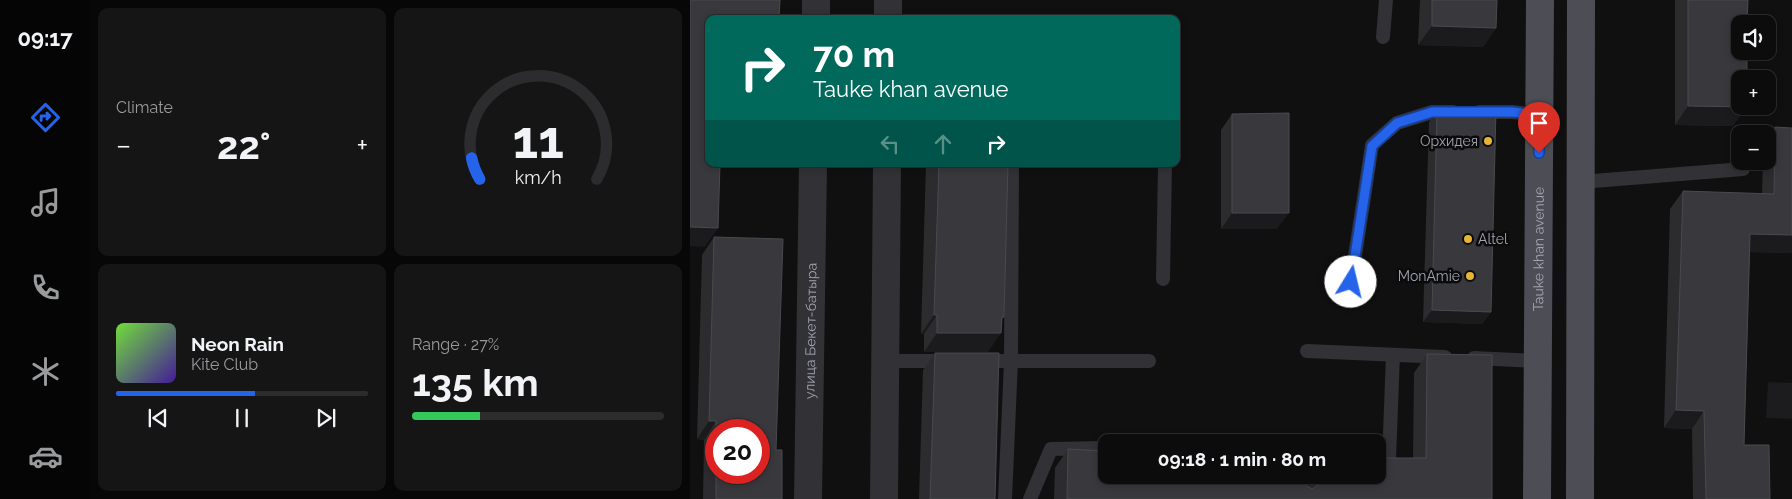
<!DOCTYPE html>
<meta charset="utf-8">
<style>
:root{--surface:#0c0c0d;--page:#151516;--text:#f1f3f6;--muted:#9a9b9d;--line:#2c2c2e;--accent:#2563eb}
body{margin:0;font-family:Raleway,sans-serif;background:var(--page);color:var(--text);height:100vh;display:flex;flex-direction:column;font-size:19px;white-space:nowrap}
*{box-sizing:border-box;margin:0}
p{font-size:16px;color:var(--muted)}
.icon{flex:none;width:28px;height:28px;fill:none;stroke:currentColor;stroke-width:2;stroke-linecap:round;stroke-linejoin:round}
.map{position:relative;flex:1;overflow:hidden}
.details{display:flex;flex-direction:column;gap:8px;padding:8px;background:#070707;width:600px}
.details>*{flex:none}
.banner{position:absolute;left:15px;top:15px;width:475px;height:152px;border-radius:10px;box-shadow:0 2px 8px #0003,0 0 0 1px var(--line);background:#00695c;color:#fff;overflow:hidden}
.controls{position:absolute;left:1041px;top:15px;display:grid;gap:10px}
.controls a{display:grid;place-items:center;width:45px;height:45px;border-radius:10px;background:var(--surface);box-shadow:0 2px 8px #0003,0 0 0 1px var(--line);font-size:25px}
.speed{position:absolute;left:15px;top:419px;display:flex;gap:10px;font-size:25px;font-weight:700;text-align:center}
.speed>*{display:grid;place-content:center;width:65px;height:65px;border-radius:50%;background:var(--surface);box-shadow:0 2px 8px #0003,0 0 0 1px var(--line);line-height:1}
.speed .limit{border:8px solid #d22;background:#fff;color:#111}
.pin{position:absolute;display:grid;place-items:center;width:42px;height:42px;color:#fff;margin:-51px -21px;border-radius:50% 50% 50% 0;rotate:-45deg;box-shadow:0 0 5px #0007}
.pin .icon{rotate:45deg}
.me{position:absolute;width:55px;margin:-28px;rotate:9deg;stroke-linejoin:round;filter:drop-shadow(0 0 4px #0008)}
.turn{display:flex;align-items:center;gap:18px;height:105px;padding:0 25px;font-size:22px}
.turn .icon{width:65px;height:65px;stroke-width:2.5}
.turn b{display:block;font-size:35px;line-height:42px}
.lanes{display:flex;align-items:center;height:48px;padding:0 25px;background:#0003;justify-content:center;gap:25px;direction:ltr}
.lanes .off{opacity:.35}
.big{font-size:38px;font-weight:700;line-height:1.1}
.details .card{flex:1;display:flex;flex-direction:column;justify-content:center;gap:8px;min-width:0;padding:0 18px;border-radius:10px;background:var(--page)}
.details .dial{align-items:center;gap:0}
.dial svg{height:130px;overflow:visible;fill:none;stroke:var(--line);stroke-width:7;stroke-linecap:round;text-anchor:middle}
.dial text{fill:var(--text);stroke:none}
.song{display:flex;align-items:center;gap:15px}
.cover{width:60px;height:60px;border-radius:8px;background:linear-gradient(135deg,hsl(100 70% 55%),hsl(260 70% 35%))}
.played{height:5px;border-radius:2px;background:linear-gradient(90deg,var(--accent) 55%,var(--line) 55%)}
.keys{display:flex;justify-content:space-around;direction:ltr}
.heat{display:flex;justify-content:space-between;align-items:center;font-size:28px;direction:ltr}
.charge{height:8px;border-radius:4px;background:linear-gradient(90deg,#34c759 27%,var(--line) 0)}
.details .tiles{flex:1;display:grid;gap:8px;grid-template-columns:repeat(2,1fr)}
.trip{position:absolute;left:408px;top:434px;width:288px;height:50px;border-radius:10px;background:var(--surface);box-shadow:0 2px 8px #0003,0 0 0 1px var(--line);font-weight:700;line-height:50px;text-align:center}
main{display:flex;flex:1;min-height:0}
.dock{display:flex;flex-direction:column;width:90px;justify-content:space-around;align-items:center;background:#050505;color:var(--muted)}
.dock .icon{width:35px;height:35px}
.dock .active{color:var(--accent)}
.dock b{font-size:22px;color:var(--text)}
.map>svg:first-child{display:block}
</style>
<main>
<nav class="dock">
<b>09:17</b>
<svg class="icon active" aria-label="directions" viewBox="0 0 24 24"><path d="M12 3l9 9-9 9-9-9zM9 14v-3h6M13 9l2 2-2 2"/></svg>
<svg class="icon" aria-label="music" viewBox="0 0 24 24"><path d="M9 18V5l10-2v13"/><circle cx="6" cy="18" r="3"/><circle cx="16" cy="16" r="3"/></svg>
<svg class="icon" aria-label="phone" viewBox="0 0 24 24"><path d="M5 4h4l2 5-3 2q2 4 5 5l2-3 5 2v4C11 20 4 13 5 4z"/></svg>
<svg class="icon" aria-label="climate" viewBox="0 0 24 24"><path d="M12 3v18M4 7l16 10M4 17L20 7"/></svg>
<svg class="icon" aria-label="car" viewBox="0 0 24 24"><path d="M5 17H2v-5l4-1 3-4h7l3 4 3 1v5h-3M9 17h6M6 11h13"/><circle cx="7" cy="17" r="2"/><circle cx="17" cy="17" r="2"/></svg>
</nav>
<section class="details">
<div class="tiles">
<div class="card"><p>Climate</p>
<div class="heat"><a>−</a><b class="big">22°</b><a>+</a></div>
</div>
<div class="card dial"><svg viewBox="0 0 100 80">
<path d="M14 69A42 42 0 1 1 86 69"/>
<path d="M14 69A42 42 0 0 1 9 56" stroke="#2563eb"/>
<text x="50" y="56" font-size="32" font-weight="700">11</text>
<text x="50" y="72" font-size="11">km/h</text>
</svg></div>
<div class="card">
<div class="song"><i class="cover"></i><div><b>Neon Rain</b><p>Kite Club</p></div></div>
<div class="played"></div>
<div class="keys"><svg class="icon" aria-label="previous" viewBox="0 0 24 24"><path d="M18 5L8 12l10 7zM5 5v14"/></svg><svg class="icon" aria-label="pause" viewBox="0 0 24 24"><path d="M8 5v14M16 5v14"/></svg><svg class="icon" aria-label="next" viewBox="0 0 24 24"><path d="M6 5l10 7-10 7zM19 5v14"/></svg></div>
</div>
<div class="card"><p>Range · 27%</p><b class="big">135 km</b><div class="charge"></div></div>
</div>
</section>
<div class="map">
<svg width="1102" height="499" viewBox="0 0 1102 499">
<rect width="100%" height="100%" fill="#101011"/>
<path fill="#1c1c1e" d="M 1078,382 L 1102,383 L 1102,419 L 1076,418 Z"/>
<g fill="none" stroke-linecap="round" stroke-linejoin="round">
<g stroke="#313136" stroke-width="14">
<path d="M 693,37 L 696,0"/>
<path d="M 789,112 L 822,112 L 849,115"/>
<path d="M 891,182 L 1053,169"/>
<path d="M 473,279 L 475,164"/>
<path d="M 661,282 L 682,145 L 707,123 L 742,112 L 763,112"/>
<path d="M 617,351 L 755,357"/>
<path d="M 784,358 L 848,361"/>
<path d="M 195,361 L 257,361"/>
<path d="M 291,361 L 459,361"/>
<path d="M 686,466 L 699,459 L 703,355"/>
<path d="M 315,499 L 321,361 L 322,164"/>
<path d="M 340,499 L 361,449 L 416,448"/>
</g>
<g stroke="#313136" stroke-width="28">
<path d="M 126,19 L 126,0"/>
<path d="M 198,19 L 198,0"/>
<path id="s1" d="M 118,499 L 123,164"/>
<path d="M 194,499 L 197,164"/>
</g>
<g stroke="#4d4e55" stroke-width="28">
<path id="s2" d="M 847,499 L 850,0"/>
<path d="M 890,499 L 891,0"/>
</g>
</g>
<g fill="#2c2c2f">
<path d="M 730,0 L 807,0 L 806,28 L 793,47 L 728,45 Z"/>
<path d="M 985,0 L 1058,0 L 1043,126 L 985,125 Z"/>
<path d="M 747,110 L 801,312 L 792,324 L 733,322 L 739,122 Z"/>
<path d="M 542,114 L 587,229 L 531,229 L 531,130 Z"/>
<path d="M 1085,127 L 1102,253 L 1060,252 L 1054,445 L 1080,499 L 1003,499 L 1002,429 L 974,428 L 980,209 L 993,191 L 1072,194 L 1073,161 L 1078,161 L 1078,139 Z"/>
<path d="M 236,164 L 318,164 L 311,320 L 298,352 L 234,352 L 234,334 L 231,334 Z"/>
<path d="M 24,237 L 92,499 L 13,499 L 14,440 L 7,439 L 12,255 Z"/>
<path d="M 245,353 L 305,499 L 229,499 L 233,370 Z"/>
<path d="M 737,354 L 802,499 L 364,499 L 365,468 L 378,449 L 614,480 L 615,485 L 617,486 L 618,477 L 619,475 L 686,475 L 723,458 L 724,373 Z"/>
</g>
<g fill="#1b1b1d">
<path d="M 742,26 L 806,28 L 793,47 L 728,45 Z"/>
<path d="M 998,106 L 1057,107 L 1043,126 L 985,125 Z"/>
<path d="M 542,213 L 599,213 L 587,229 L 531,229 Z"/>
<path d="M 0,227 L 28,228 L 15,247 L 0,246 Z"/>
<path d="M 1060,234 L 1102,235 L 1102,253 L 1048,252 Z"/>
<path d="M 742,310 L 801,312 L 792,324 L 733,322 Z"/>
<path d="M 244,315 L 247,315 L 234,334 L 231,334 Z"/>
<path d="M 312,317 L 314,317 L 302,333 L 311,333 L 298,352 L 234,352 L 247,333 Z"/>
<path d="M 986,410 L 1014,411 L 1002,429 L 974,428 Z"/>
<path d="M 19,421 L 26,421 L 14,440 L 7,439 Z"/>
</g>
<g fill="#39393d" stroke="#494a4f" fill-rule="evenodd">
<path d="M 0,0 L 90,0 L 89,19 L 19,19 L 19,164 L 30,164 L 28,228 L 0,227 Z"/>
<path d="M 742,0 L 807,0 L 806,28 L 742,26 Z"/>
<path d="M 998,0 L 1058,0 L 1057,24 L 1050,24 L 1050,51 L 1057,51 L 1057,79 L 1050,79 L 1050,106 L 1057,107 L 998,106 Z"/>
<path d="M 752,109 L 806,109 L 801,312 L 742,310 L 747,110 Z"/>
<path d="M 599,113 L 599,213 L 542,213 L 542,114 Z"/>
<path d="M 1085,127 L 1102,128 L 1102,235 L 1060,234 L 1054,445 L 1079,445 L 1080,499 L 1016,499 L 1014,411 L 986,410 L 993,191 L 1084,194 Z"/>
<path d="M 249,164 L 318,164 L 314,317 L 312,317 L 311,333 L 247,333 L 247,315 L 244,315 Z"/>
<path d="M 24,237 L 93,239 L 86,450 L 92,450 L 92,499 L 26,499 L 26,421 L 19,421 ZM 26,430 L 69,430 L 69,472 L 26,472 Z"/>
<path d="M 245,353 L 309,353 L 305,499 L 240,499 Z"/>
<path d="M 737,354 L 802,355 L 802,499 L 377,499 L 378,449 L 416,451 L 416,475 L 614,475 L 614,480 L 615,485 L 622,489 L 630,484 L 630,475 L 686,475 L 686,458 L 736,458 Z"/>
</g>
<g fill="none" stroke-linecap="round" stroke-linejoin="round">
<defs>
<path id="route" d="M 661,282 L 682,146 L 707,123 L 742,112 L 822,112 L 849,115 L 849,153"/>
</defs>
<use href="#route" stroke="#184099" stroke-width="12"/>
<use href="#route" stroke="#2563eb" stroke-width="9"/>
</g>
<g fill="#e6b633" stroke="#0b0b0c" stroke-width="2">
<circle cx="798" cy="141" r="5"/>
<circle cx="778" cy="239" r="5"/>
<circle cx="780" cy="276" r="5"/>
</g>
<g text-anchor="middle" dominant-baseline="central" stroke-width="5" stroke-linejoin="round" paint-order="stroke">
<g font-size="14" fill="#a2a5b1" stroke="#0b0b0c" text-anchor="end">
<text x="788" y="141">Орхидея</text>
<text x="788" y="239" text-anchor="start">Altel</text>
<text x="770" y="276">MonAmie</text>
</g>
<g font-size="14" fill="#a2a5b1" stroke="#0b0b0c">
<text stroke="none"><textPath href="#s2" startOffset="250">Tauke khan avenue</textPath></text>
<text stroke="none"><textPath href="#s1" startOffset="168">улица Бекет-батыра</textPath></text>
</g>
</g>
</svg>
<div class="controls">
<a><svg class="icon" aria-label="sound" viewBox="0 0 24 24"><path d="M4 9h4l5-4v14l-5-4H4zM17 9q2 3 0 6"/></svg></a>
<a>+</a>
<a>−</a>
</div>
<div class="speed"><div class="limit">20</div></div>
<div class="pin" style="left:849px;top:153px;background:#d93025"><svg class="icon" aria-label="arrive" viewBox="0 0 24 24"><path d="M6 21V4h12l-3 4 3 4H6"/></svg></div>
<svg class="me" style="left:661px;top:282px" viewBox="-20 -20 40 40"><circle r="19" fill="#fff"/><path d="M0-13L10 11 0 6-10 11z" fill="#2563eb"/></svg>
<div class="trip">09:18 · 1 min · 80 m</div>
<div class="banner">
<div class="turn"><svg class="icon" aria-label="right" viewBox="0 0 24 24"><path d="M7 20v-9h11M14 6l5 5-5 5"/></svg><div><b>70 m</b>Tauke khan avenue</div></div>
<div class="lanes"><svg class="icon off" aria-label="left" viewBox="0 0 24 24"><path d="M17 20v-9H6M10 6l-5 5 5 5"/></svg><svg class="icon off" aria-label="ahead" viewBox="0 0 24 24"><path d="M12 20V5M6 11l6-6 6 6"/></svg><svg class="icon" aria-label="right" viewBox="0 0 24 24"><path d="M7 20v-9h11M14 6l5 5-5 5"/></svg></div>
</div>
</div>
</main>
